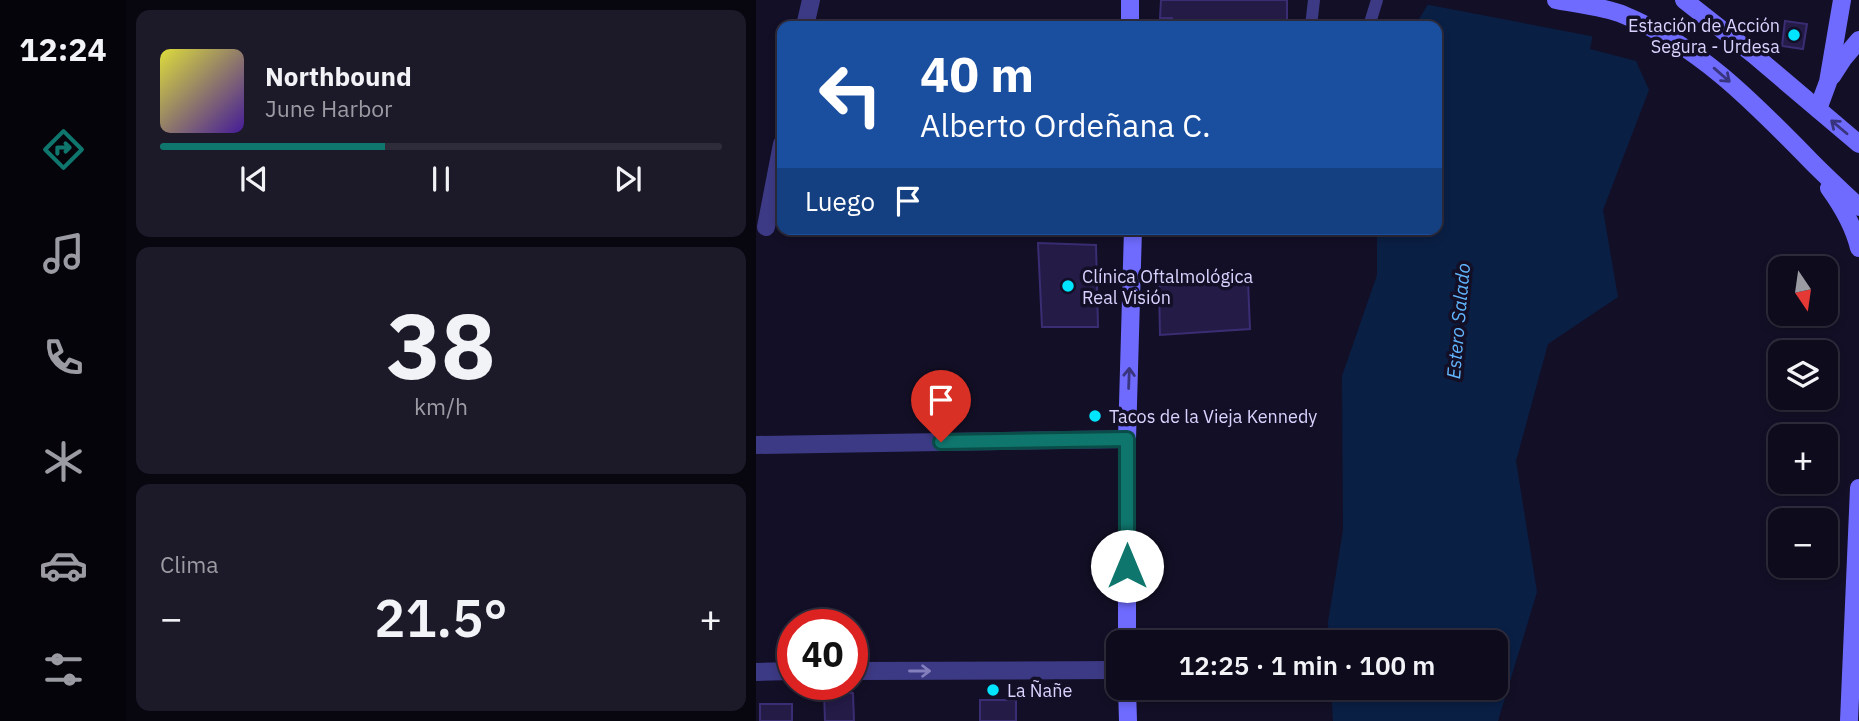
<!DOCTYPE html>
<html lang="es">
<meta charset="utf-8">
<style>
:root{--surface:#0e0b1c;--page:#1c1929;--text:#f1f3f6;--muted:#9b9ba3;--line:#2e2b3b;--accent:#0f766e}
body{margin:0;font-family:"IBM Plex Sans",sans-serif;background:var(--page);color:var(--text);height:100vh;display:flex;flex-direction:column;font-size:26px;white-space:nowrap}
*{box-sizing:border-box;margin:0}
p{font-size:23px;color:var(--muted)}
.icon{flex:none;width:38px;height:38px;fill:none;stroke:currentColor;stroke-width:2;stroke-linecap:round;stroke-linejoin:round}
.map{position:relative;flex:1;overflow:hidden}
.sheet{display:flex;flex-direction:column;gap:10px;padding:10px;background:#08060f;width:630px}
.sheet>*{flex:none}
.hud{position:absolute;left:21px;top:21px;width:665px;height:214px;border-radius:14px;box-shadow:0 4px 10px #0003,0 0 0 2px var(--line);background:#1a4fa0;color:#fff;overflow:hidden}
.needle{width:46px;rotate:167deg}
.buttons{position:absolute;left:1012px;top:256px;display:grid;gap:14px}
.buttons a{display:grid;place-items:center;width:70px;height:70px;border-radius:14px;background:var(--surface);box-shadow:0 4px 10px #0003,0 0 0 2px var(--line);font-size:35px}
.speed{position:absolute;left:21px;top:609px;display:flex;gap:14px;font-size:35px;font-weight:700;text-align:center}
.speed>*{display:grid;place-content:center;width:91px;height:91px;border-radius:50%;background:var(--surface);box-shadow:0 4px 10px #0003,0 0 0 2px var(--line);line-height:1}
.speed .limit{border:10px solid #d22;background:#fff;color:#111}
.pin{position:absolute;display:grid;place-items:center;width:60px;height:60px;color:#fff;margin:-72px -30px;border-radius:50% 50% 50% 0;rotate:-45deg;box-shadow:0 0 7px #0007}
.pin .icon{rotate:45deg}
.me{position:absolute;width:77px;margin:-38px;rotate:0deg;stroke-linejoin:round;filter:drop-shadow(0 0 5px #0008)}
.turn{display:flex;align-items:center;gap:24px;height:147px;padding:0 28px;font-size:32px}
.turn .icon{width:91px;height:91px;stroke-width:2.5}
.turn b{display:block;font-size:49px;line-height:60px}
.then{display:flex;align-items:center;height:66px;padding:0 28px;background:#0003;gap:14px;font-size:26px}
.big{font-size:52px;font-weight:600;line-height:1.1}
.sheet .card{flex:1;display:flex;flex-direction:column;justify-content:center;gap:10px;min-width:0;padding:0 24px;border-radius:14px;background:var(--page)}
.sheet .dial{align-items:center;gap:0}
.dial b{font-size:91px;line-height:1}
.song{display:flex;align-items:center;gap:21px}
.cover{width:84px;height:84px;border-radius:10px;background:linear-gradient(135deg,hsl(60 70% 55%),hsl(260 70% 35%))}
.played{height:7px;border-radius:4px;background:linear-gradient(90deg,var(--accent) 40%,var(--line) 40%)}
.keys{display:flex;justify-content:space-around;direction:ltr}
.heat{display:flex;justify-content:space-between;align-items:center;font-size:38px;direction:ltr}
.trip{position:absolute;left:350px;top:630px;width:402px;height:70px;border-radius:14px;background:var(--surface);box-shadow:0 4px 10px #0003,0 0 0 2px var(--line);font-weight:600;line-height:70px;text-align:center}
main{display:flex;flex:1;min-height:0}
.dock{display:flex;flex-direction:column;width:126px;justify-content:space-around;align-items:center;background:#06040b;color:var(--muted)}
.dock .icon{width:49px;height:49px}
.dock .active{color:var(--accent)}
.dock b{font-size:32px;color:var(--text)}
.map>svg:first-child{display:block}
</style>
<main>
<nav class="dock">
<b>12:24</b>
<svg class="icon active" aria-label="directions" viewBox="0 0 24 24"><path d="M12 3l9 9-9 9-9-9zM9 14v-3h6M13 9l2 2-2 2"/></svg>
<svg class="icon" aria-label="music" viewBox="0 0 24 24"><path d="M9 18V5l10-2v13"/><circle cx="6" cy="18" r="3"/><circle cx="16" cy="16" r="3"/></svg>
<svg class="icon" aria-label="phone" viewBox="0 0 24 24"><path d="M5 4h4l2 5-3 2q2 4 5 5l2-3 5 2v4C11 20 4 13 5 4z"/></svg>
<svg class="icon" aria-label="climate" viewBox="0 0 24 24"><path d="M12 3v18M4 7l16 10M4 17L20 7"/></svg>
<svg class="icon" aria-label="car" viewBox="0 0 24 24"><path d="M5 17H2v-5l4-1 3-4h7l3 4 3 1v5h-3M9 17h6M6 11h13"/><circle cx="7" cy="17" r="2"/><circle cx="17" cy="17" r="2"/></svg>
<svg class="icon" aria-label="filters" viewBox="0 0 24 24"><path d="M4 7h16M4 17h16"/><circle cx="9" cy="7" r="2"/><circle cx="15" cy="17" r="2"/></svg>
</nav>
<section class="sheet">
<div class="card">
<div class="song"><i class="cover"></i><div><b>Northbound</b><p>June Harbor</p></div></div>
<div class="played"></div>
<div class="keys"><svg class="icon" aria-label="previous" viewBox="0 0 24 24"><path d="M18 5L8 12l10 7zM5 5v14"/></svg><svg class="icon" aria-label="pause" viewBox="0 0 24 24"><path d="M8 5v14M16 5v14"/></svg><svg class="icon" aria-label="next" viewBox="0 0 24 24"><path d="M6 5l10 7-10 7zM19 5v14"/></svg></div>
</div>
<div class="card dial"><b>38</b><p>km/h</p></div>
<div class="card"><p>Clima</p>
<div class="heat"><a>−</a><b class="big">21.5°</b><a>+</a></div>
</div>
</section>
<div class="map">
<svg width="1103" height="721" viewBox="0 0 1103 721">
<rect width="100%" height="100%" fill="#130f26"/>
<path fill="#0a1f44" d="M 844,0 L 834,49 L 880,61 L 893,90 L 847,210 L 862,297 L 792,344 L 760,461 L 781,592 L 742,721 L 577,721 L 575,688 L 740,688 L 740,642 L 573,642 L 572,622 L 587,530 L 586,376 L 621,275 L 621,229 L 681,229 L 681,26 L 659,26 L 672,4 Z"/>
<path fill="#130f26" d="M 669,0 L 848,0 L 840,37 L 668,4 Z"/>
<g fill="#241b47" stroke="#3b2d73" stroke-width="2">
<path d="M 405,0 L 531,0 L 531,26 L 416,26 L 416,18 L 404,18 Z"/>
<path d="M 1029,21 L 1051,24 L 1047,49 L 1026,46 Z"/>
<path d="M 282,243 L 340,245 L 342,327 L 286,327 Z"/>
<path d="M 492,281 L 494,329 L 404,335 L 403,286 Z"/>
<path d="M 68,693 L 97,693 L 98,721 L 69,721 Z"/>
<rect x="224" y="700" width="36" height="21"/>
<rect x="4" y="704" width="32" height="17"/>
</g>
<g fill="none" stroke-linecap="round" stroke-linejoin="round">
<g stroke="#3d3a85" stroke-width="12">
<path d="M 555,26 L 558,0"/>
<path d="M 613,26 L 621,0"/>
</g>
<g stroke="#3d3a85" stroke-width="18">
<path d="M 49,26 L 55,0"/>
<path d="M 10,227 L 26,144"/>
<path d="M 0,445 L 371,439"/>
<path d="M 96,671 L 362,670"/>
<path d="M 0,672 L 37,671"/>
</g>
<g stroke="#6f6bff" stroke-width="18">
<path d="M 374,0 L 374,26"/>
<path d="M 800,0 C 820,4 850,7 868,15 C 941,45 995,100 1049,155 C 1066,173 1085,190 1103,207"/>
<path d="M 928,0 L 998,55 L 1103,144"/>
<path d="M 1076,76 L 1087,59 L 1103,40"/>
<path d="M 1062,109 L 1072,82 L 1086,0"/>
<path d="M 1073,188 C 1086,206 1098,227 1103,248"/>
<path d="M 371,642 L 371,439 L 377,229"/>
<path d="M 371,688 L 372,721"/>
<path d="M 1093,721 L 1103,488"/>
</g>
</g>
<defs><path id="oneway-shaft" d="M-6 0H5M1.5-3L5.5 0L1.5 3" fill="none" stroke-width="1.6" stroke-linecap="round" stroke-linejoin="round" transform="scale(1.75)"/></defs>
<g stroke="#38347d">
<use href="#oneway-shaft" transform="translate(966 75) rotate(41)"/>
<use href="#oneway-shaft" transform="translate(1083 127) rotate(-140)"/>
<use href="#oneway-shaft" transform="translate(373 378) rotate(-88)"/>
</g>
<use stroke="#837fbc" href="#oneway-shaft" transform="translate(164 671)"/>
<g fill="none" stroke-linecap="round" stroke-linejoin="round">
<defs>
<path id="route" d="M 185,442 L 371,439 L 371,566"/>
</defs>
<use href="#route" stroke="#0a4d48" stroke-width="18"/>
<use href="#route" stroke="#0f766e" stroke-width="12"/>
</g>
<g fill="#00e5ff" stroke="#130f26" stroke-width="2.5">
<circle cx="1038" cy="35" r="7"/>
<circle cx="312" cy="286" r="7"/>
<circle cx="339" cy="416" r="7"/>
<circle cx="237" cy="690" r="7"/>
</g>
<g text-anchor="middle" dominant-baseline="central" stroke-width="7" stroke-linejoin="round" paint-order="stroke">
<g font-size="18" fill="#d9d4ff" stroke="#130f26" text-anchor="start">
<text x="1024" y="25" text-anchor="end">Estación de Acción<tspan x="1024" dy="21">Segura - Urdesa</tspan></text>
<text x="326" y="276">Clínica Oftalmológica<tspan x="326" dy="21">Real Visión</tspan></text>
<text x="353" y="416">Tacos de la Vieja Kennedy</text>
<text x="251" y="690">La Ñañe</text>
</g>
<g font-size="19" font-style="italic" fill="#62b6ff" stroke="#130f26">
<text transform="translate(702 321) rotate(-85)">Estero Salado</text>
</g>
</g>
</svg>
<div class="buttons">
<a><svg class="needle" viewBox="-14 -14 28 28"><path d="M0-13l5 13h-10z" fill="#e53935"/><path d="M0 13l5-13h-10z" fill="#9b9ba3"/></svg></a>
<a><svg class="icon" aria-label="layers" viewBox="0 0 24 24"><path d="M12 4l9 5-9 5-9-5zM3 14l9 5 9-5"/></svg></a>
<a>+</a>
<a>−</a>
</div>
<div class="speed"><div class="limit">40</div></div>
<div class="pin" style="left:185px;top:442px;background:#d93025"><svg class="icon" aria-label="arrive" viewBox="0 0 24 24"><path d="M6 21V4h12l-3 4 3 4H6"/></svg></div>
<svg class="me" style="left:371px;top:566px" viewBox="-20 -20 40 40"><circle r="19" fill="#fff"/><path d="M0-13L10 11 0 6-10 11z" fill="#0f766e"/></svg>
<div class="trip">12:25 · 1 min · 100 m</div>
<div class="hud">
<div class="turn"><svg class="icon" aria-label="left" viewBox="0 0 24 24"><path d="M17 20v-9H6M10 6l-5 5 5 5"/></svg><div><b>40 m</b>Alberto Ordeñana C.</div></div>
<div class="then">Luego<svg class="icon" aria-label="arrive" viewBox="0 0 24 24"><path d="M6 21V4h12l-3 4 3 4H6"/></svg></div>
</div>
</div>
</main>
